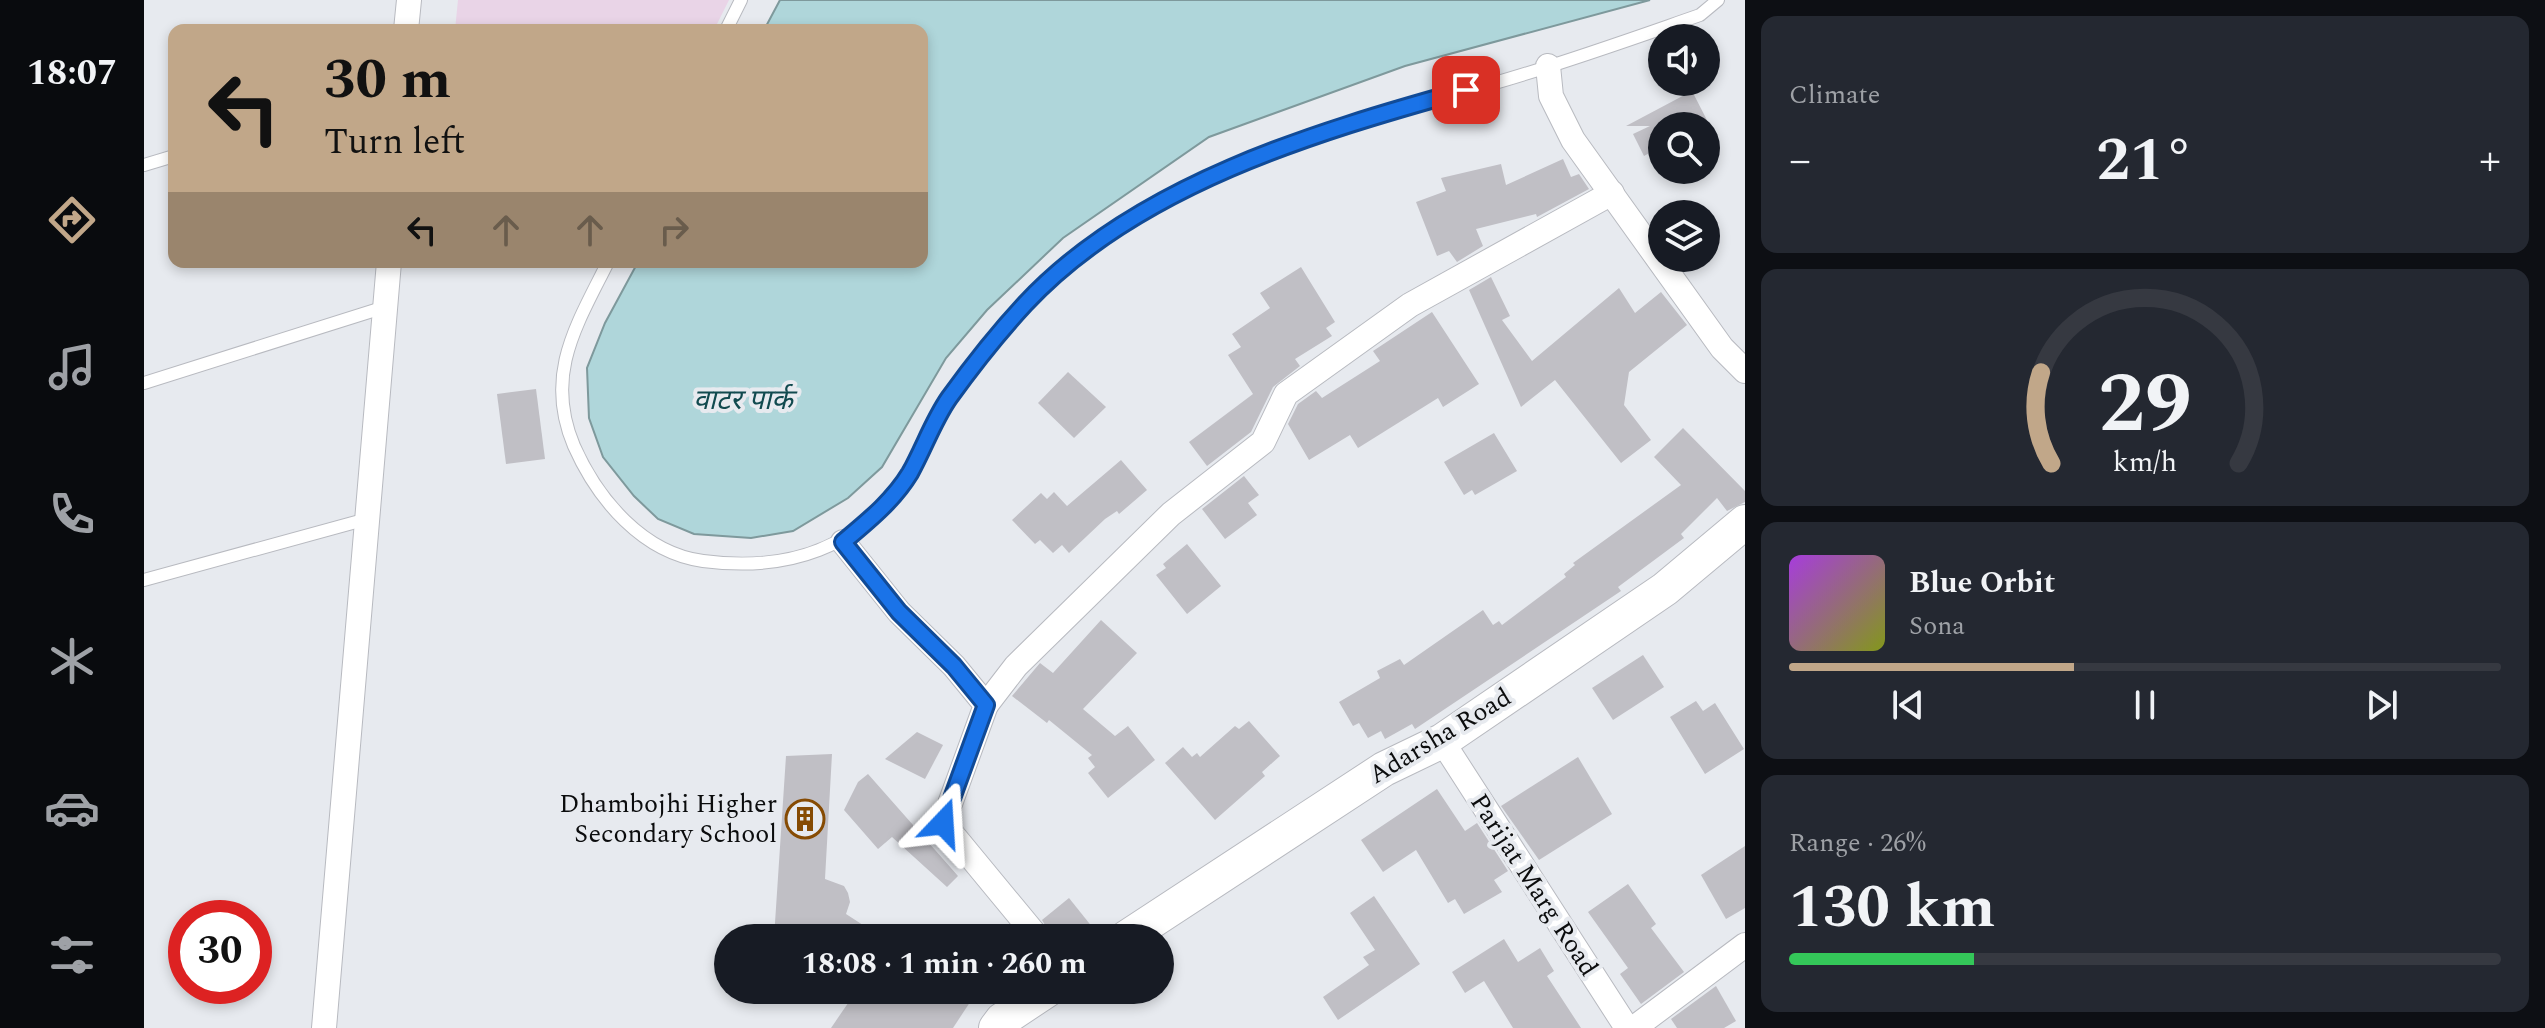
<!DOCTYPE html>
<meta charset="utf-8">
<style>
:root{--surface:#171b24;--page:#242831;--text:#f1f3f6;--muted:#9ea1a6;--line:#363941;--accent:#c1a789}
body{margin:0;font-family:Spectral,"Noto Sans Devanagari",serif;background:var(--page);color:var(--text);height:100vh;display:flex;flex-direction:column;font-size:30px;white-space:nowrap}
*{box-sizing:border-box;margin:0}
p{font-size:26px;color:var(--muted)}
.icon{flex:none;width:44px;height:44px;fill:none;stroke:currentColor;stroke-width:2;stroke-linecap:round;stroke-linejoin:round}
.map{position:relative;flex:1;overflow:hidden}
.side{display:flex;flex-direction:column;gap:16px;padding:16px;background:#0d0f14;width:800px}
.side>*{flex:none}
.top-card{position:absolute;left:24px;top:24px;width:760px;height:244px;border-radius:16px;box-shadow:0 4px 12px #0003;background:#c1a789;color:#111;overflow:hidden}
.fabs{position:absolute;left:1504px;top:24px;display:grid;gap:16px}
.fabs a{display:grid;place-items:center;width:72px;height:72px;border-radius:50%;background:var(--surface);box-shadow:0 4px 12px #0003;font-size:40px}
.speed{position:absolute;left:24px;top:900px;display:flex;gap:16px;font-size:40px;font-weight:700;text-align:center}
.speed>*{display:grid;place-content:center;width:104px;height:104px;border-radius:50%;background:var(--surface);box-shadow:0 4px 12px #0003;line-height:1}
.speed .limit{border:12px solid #d22;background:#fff;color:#111}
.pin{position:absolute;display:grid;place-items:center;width:68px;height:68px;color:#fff;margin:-34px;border-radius:16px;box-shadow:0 4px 12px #0006}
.me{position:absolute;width:88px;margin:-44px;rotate:20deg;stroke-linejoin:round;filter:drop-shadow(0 0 6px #0008)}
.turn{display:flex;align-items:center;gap:28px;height:168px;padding:0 24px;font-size:36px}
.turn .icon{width:104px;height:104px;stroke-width:2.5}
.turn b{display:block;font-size:56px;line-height:68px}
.lanes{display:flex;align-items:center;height:76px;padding:0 24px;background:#0003;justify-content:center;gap:40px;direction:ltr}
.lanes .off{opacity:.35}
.big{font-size:60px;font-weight:700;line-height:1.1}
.side .card{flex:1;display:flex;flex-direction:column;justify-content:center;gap:12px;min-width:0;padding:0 28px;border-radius:16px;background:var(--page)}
.side .dial{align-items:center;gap:0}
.dial svg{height:208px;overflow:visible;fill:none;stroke:var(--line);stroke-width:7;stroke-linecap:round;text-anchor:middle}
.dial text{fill:var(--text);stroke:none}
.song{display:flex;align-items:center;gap:24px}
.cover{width:96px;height:96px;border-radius:12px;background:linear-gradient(135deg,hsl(280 70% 55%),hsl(70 70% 35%))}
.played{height:8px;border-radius:4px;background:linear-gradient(90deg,var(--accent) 40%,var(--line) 40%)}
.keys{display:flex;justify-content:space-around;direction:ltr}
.heat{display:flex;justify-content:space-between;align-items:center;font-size:44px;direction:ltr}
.charge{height:12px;border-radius:6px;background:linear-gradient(90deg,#34c759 26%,var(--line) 0)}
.trip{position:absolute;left:570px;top:924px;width:460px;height:80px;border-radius:40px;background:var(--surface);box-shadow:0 4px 12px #0003;font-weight:700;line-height:80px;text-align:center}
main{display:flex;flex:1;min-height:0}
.tabs{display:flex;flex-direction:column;width:144px;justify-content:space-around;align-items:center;background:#090b0e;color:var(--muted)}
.tabs .icon{width:56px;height:56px}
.tabs .selected{color:var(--accent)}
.tabs b{font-size:36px;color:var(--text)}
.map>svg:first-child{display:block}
</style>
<main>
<nav class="tabs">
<b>18:07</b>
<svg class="icon selected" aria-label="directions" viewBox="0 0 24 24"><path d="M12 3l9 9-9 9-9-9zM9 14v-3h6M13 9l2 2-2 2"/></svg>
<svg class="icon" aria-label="music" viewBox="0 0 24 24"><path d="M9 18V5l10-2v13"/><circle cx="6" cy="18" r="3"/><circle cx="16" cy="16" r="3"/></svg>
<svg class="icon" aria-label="phone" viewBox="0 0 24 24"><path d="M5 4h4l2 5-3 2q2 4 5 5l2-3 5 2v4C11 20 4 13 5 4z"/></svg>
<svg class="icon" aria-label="climate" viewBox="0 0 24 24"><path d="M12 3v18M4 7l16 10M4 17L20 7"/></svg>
<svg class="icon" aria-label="car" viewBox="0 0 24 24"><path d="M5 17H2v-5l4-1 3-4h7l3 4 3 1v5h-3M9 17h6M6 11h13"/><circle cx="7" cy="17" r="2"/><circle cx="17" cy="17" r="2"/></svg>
<svg class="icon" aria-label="filters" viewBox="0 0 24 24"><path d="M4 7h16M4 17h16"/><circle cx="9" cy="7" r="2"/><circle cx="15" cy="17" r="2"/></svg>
</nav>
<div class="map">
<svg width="1601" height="1028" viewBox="0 0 1601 1028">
<rect width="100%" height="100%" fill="#e7eaef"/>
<path fill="#e9d4e7" d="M 314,0 L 585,0 L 570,30 L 311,30 Z"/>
<path fill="#afd6da" stroke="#7e999c" stroke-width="2" d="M 636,0 L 1506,0 L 1261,66 L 1065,137 L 919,238 L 843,310 L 802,358 L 738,467 L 704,498 L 649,531 L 607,538 L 550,534 L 514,519 L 490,496 L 459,457 L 445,418 L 443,368 L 461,323 L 494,262 L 778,262 L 778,30 L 620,30 Z"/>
<g fill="#c0bfc5">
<path d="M 1548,91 L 1566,126 L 1518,126 L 1518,146 L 1500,156 L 1489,134 L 1506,126 L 1482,126 Z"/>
<path d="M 1419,159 L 1427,177 L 1435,174 L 1445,189 L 1393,217 L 1392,214 L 1332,229 L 1339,246 L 1313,262 L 1305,251 L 1293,256 L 1272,202 L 1302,191 L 1297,178 L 1357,164 L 1362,185 Z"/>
<path d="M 1157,267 L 1191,322 L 1182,328 L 1188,336 L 1151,359 L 1156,366 L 1129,387 L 1107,432 L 1063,466 L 1045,442 L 1109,394 L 1084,355 L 1097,347 L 1088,334 L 1126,308 L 1116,293 Z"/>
<path d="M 1347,277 L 1366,316 L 1358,320 L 1388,361 L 1475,288 L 1491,313 L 1517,292 L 1543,325 L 1485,372 L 1480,405 L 1507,440 L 1477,463 L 1411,380 L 1377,407 L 1325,290 Z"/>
<path d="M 1288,312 L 1335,384 L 1299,407 L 1294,398 L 1214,448 L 1206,435 L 1165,460 L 1144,424 L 1154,404 L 1172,391 L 1178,398 L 1236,361 L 1229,351 Z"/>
<path d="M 924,372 L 962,407 L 930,438 L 894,403 Z"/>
<path d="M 392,389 L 401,459 L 362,464 L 353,394 Z"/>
<path d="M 1539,428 L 1601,491 L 1601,502 L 1583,511 L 1573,498 L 1537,534 L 1540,538 L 1474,587 L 1477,591 L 1271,729 L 1268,724 L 1241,739 L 1237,731 L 1224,738 L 1215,723 L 1209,726 L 1195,702 L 1236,678 L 1233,671 L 1256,659 L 1260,665 L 1339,610 L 1349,625 L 1355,621 L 1358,625 L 1422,577 L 1420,574 L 1431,565 L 1429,563 L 1537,485 L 1510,457 Z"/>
<path d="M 1350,433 L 1373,471 L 1331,495 L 1328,490 L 1320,495 L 1300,462 Z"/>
<path d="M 977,460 L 1003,490 L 975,514 L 973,511 L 961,519 L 925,553 L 918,545 L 909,553 L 896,540 L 891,544 L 868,520 L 897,493 L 903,499 L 910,492 L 923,506 Z"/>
<path d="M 1100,476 L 1115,495 L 1104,503 L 1113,515 L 1081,539 L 1058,509 Z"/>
<path d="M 1043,544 L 1077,586 L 1043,614 L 1012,575 L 1022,568 L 1019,564 Z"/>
<path d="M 957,620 L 993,653 L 939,709 L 971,736 L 984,726 L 1011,760 L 964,798 L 944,773 L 951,767 L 944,758 L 948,755 L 905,720 L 903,723 L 868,696 L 896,663 L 909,673 Z"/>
<path d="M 1499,655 L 1520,687 L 1469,720 L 1448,688 Z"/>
<path d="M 1552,701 L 1559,711 L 1571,703 L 1600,749 L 1561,774 L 1526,717 Z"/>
<path d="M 1105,721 L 1136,756 L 1118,772 L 1121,776 L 1071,820 L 1021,763 L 1039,747 L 1048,757 L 1053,753 L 1056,757 L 1091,726 L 1095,729 Z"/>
<path d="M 773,732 L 799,745 L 781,779 L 741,759 Z"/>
<path d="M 688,754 L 681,879 L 700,886 L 704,893 L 706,902 L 702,914 L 739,938 L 630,938 L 642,756 Z"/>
<path d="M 1434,757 L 1468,814 L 1395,860 L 1357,806 Z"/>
<path d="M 724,774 L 814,876 L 803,887 L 748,837 L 734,849 L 700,810 L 714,782 Z"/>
<path d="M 1293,789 L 1321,831 L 1333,823 L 1364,871 L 1350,880 L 1358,892 L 1320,914 L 1311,899 L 1304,903 L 1272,850 L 1239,872 L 1217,840 Z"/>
<path d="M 1601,846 L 1601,908 L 1582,919 L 1557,875 Z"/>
<path d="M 1484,884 L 1512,924 L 1507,928 L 1540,972 L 1497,1004 L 1476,974 L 1484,968 L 1444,912 Z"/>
<path d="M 1230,896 L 1276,964 L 1194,1020 L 1179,997 L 1225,965 L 1219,957 L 1231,950 L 1206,913 Z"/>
<path d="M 925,898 L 957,938 L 909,938 L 898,920 Z"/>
<path d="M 1360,939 L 1374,962 L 1396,948 L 1410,971 L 1403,976 L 1437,1028 L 1369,1028 L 1340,981 L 1321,993 L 1308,972 Z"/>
<path d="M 1572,986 L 1592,1021 L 1580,1028 L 1533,1028 L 1527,1019 Z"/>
<path d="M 713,990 L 834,990 L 809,1028 L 687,1028 Z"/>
</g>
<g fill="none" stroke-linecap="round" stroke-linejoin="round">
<defs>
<g id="lane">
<path d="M 582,30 L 597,0"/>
<path d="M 0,165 L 30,156"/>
<path d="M 464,262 C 432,326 400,375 430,446 C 454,500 499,553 559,561 C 643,572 716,549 763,476 C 779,452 789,424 804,400 C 826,367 856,330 883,302 C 936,248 1004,209 1071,173 C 1089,164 1110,158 1129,151 C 1201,123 1273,104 1347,84 C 1418,64 1487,39 1556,15 L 1574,0"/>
<path d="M 0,383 L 241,307"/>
<path d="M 0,580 L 223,519"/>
</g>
<g id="street">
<path d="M 262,30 L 265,0"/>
<path d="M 1404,66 L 1407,96 L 1429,140 L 1578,348 L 1601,371"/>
<path d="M 699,542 L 755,612 L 810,666 L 842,705 L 799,823 L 894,938"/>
<path d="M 842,705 L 872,666 L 1027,514 L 1119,442 L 1142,394 L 1266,305 L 1468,193"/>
<path d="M 1298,741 L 1483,1028"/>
<path d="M 180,1028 L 245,262"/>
<path d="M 1490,1028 L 1601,945"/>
</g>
<g id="secondary">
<path d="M 982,938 L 1240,769 L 1298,741 L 1521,589 L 1601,522"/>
<path d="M 852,1028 L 858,1020 L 903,990"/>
</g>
</defs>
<use href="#lane" stroke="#b8bac0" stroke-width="14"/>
<use href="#street" stroke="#b8bac0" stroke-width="26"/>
<use href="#secondary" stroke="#b8bac0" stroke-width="36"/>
<use href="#lane" stroke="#fff" stroke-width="12"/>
<use href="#street" stroke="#fff" stroke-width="24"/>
<use href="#secondary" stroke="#fff" stroke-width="34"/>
</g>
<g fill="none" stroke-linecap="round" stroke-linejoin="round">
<defs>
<path id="route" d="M 799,823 L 842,705 L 810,666 L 755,612 L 699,542 C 724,521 749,501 766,473 C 780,448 789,421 805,398 C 828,366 855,332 881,304 C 992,185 1171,132 1322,90"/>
</defs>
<use href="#route" stroke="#114b97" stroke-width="20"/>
<use href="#route" stroke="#1a73e8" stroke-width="14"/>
</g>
<defs>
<symbol id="building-ring" viewBox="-11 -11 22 22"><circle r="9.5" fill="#e7eaef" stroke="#864b03" stroke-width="1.5"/><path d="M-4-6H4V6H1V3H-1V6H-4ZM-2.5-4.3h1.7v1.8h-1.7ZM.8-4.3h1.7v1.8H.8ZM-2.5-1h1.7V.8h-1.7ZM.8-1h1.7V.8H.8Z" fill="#864b03"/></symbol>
</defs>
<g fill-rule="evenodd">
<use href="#building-ring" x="639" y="797" width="44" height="44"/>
</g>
<g text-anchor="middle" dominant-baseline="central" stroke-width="8" stroke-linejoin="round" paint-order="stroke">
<g font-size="26" fill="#0b0c0d" stroke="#e7eaef">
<text transform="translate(1296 736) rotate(-31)">Adarsha Road</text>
<text transform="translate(1390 885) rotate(57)">Parijat Marg Road</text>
</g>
<g font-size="26" fill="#0b0c0d" stroke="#e7eaef" text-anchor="end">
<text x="633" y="804">Dhambojhi Higher<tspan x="633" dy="30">Secondary School</tspan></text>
</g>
<g font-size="28" font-style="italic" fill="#114a4f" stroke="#e7eaef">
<text x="599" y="400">वाटर पार्क</text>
</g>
</g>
</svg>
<div class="fabs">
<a><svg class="icon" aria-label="sound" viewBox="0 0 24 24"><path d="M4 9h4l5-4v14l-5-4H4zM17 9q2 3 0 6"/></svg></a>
<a><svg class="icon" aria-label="search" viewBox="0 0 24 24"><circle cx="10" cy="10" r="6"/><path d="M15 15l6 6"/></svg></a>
<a><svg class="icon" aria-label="layers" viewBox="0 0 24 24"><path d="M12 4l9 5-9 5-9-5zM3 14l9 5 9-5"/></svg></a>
</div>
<div class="speed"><div class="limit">30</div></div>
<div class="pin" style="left:1322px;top:90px;background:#d93025"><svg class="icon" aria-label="arrive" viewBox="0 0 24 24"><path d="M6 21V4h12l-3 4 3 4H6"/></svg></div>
<svg class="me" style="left:799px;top:823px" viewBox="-20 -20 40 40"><path d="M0-17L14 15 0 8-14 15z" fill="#1a73e8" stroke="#fff" stroke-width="4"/></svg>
<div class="trip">18:08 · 1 min · 260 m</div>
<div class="top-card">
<div class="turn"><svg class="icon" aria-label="left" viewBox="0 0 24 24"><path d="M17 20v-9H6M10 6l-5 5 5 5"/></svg><div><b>30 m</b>Turn left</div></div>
<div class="lanes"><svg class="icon" aria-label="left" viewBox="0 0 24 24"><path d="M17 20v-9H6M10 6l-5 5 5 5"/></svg><svg class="icon off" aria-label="ahead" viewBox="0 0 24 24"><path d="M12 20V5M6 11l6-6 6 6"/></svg><svg class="icon off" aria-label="ahead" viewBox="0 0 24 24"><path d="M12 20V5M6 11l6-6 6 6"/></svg><svg class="icon off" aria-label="right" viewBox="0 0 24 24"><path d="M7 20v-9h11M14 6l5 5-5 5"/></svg></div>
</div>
</div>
<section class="side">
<div class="card"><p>Climate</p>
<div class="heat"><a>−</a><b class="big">21°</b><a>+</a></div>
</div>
<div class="card dial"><svg viewBox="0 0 100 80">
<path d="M14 69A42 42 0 1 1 86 69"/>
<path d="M14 69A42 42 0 0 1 10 34" stroke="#c1a789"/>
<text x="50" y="56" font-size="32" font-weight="700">29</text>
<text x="50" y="72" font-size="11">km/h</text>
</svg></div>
<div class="card">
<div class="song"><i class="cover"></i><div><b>Blue Orbit</b><p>Sona</p></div></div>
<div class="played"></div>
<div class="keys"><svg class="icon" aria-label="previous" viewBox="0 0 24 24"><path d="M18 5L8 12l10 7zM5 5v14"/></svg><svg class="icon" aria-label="pause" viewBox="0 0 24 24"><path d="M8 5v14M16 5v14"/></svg><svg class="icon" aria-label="next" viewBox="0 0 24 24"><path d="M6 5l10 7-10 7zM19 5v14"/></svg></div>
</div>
<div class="card"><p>Range · 26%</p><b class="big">130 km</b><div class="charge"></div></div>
</section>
</main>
